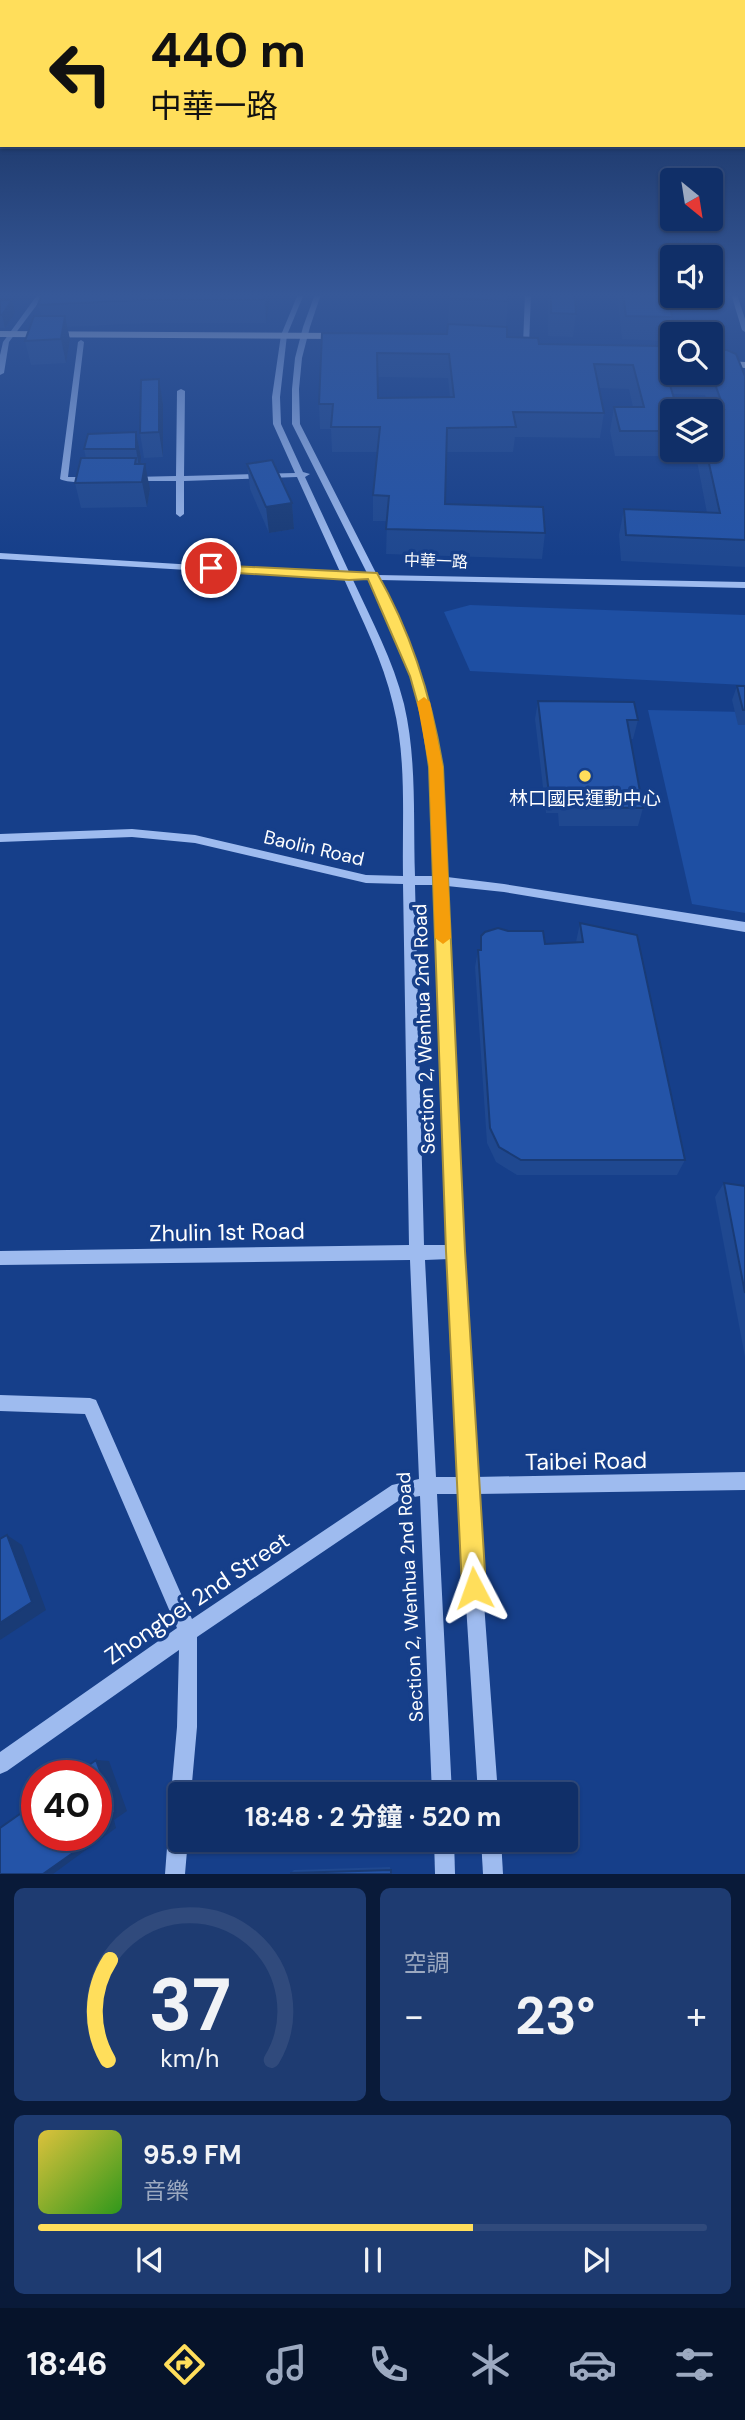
<!DOCTYPE html>
<html lang="zh-TW">
<meta charset="utf-8">
<style>
:root{--surface:#102f68;--page:#1e3b71;--text:#f1f3f6;--muted:#9ca9c0;--line:#304a7c;--accent:#ffde5b}
body{margin:0;font-family:"DM Sans","Noto Sans TC",sans-serif;background:var(--page);color:var(--text);height:100vh;display:flex;flex-direction:column;font-size:26px;white-space:nowrap}
*{box-sizing:border-box;margin:0}
p{font-size:23px;color:var(--muted)}
.icon{flex:none;width:38px;height:38px;fill:none;stroke:currentColor;stroke-width:2;stroke-linecap:round;stroke-linejoin:round}
.map{position:relative;height:1874px;overflow:hidden}
.panel{display:flex;flex-direction:column;gap:14px;padding:14px;background:#091a39;flex:1}
.panel>*{flex:none}
.guide{position:absolute;left:0px;top:0px;width:746px;height:147px;box-shadow:0 2px 5px #0004,0 0 0 2px var(--line);background:#ffde5b;color:#111;overflow:hidden}
.needle{width:46px;rotate:150deg}
.controls{position:absolute;left:660px;top:168px;display:grid;gap:14px}
.controls a{display:grid;place-items:center;width:63px;height:63px;border-radius:7px;background:var(--surface);box-shadow:0 2px 5px #0004,0 0 0 2px var(--line);font-size:35px}
.speed{position:absolute;left:21px;top:1760px;display:flex;gap:14px;font-size:35px;font-weight:700;text-align:center}
.speed>*{display:grid;place-content:center;width:91px;height:91px;border-radius:50%;background:var(--surface);box-shadow:0 2px 5px #0004,0 0 0 2px var(--line);line-height:1}
.speed .limit{border:10px solid #d22;background:#fff;color:#111}
.pin{position:absolute;display:grid;place-items:center;width:60px;height:60px;color:#fff;margin:-30px;border:4px solid #fff;border-radius:50%;box-shadow:0 2px 7px #0007}
.me{position:absolute;width:77px;margin:-38px;rotate:356deg;stroke-linejoin:round;filter:drop-shadow(0 0 5px #0008)}
.turn{display:flex;align-items:center;gap:24px;height:147px;padding:0 35px;font-size:32px}
.turn .icon{width:91px;height:91px;stroke-width:2.5}
.turn b{display:block;font-size:49px;line-height:60px}
.big{font-size:52px;font-weight:700;line-height:1.1}
.panel .tile{flex:1;display:flex;flex-direction:column;justify-content:center;gap:10px;min-width:0;padding:0 24px;border-radius:10px;background:var(--page)}
.panel .dial{align-items:center;gap:0}
.dial svg{height:182px;overflow:visible;fill:none;stroke:var(--line);stroke-width:7;stroke-linecap:round;text-anchor:middle}
.dial text{fill:var(--text);stroke:none}
.song{display:flex;align-items:center;gap:21px}
.cover{width:84px;height:84px;border-radius:10px;background:linear-gradient(135deg,hsl(50 70% 55%),hsl(110 70% 35%))}
.played{height:7px;border-radius:4px;background:linear-gradient(90deg,var(--accent) 65%,var(--line) 65%)}
.keys{display:flex;justify-content:space-around;direction:ltr}
.heat{display:flex;justify-content:space-between;align-items:center;font-size:38px;direction:ltr}
.panel .tiles{flex:1;display:grid;gap:14px;grid-template-columns:1fr 1fr}
.tile:last-child{grid-column:span 2}
.trip{position:absolute;left:168px;top:1782px;width:410px;height:70px;border-radius:7px;background:var(--surface);box-shadow:0 2px 5px #0004,0 0 0 2px var(--line);font-weight:700;line-height:70px;text-align:center}
.tabs{display:flex;height:112px;justify-content:space-around;align-items:center;background:#06132a;color:var(--muted)}
.tabs .icon{width:49px;height:49px}
.tabs .current{color:var(--accent)}
.tabs b{font-size:32px;color:var(--text)}
.map>svg:first-child{display:block}
</style>
<div class="map">
<svg width="745" height="1874" viewBox="0 0 745 1874">
<rect width="100%" height="100%" fill="#163f8a"/>
<g fill="#1e4fa3">
<path d="M 470,605 L 745,615 L 745,685 L 470,671 L 444,612 Z"/>
<path d="M 648,710 L 745,712 L 745,913 L 692,904 Z"/>
</g>
<g fill="none" stroke-linecap="round" stroke-linejoin="round">
<g fill="#9ebbef" fill-rule="evenodd">
<path d="M 38,294 L 45,294 L 9,342 L 4,373 L 0,375 L 0,355 L 3,342 Z"/>
<path d="M 298,294 L 304,294 L 287,335 L 280,397 L 281,424 L 303,472 L 310,474 L 305,477 L 350,574 L 368,575 L 292,424 L 292,389 L 295,358 L 303,327 L 315,294 L 321,294 L 310,327 L 302,358 L 299,389 L 300,424 L 377,575 L 745,582 L 745,588 L 380,580 C 400,626 424,672 434,721 C 444,773 444,825 447,877 L 504,884 L 745,922 L 745,932 L 504,892 L 447,886 L 475,1477 L 745,1472 L 745,1490 L 476,1494 L 498,1794 L 478,1794 L 459,1494 L 437,1494 L 452,1794 L 432,1794 L 420,1496 L 401,1499 L 197,1637 L 197,1727 L 191,1794 L 180,1794 L 180,1839 L 188,1839 L 185,1874 L 165,1874 L 170,1808 L 174,1801 L 171,1794 L 177,1727 L 179,1650 L 7,1771 L 0,1774 L 0,1752 L 177,1628 L 85,1414 L 0,1411 L 0,1395 L 90,1398 L 96,1400 L 192,1619 L 392,1485 L 419,1479 L 410,1260 L 0,1265 L 0,1251 L 409,1245 L 403,884 L 366,883 L 195,843 L 132,837 L 0,842 L 0,834 L 132,829 L 195,835 L 366,875 L 403,876 C 402,819 407,759 393,704 C 383,660 362,620 344,579 L 0,559 L 0,553 L 341,574 L 297,477 L 184,481 L 184,514 L 180,517 L 176,514 L 176,481 L 132,481 L 128,479 L 132,477 L 176,476 L 177,391 L 181,389 L 185,391 L 184,476 L 295,473 L 273,424 L 272,397 L 281,335 ZM 353,580 L 371,580 C 390,626 414,672 423,721 C 433,772 433,824 435,876 L 415,876 C 413,820 417,759 404,704 C 393,660 372,621 353,580 ZM 415,885 L 435,885 L 449,1245 L 424,1245 ZM 450,1259 L 458,1477 L 436,1477 L 425,1260 Z"/>
<path d="M 525,294 L 531,294 L 529,345 L 526,347 L 523,345 Z"/>
<path d="M 731,294 L 737,294 L 745,319 L 745,332 L 742,330 Z"/>
<path d="M 81,340 L 84,342 L 68,477 L 90,477 L 94,479 C 87,483 67,483 60,479 L 78,342 Z"/>
<path d="M 434,1839 L 454,1839 L 455,1874 L 435,1874 Z"/>
<path d="M 481,1839 L 501,1839 L 503,1874 L 483,1874 Z"/>
</g>
<g fill="#e5edff" fill-rule="evenodd">
<path d="M 0,331 L 343,333 L 348,336 L 343,339 L 0,337 Z"/>
<path d="M 710,360 L 745,362 L 745,368 L 710,366 Z"/>
</g>
</g>
<g fill="#1f4890" fill-rule="evenodd">
<path d="M 271,294 L 266,323 L 147,323 L 67,327 L 70,340 L 66,363 L 31,365 L 25,341 L 41,316 L 38,305 Z"/>
<path d="M 450,294 L 508,301 L 506,327 L 507,337 L 539,344 L 672,349 L 672,373 L 710,373 L 710,350 L 745,376 L 745,567 L 621,561 L 619,535 L 624,509 L 707,513 L 696,456 L 615,456 L 610,431 L 614,407 L 633,407 L 629,389 L 599,388 L 604,413 L 600,438 L 515,437 L 513,452 L 446,452 L 445,504 L 545,533 L 542,559 L 386,554 L 387,521 L 373,521 L 373,495 L 377,452 L 332,452 L 331,429 L 320,429 L 319,404 L 322,333 L 447,334 ZM 377,377 L 448,378 L 450,397 L 378,398 ZM 673,394 L 705,395 L 710,409 L 677,408 ZM 672,411 L 710,411 L 710,450 L 672,450 Z"/>
<path d="M 548,294 L 575,294 L 576,314 L 573,337 L 548,336 Z"/>
<path d="M 617,294 L 672,294 L 672,296 L 710,296 L 710,294 L 715,294 L 711,312 L 671,310 L 672,317 L 667,341 L 622,339 Z"/>
<path d="M 0,300 L 15,313 L 5,328 L 0,328 Z"/>
<path d="M 159,379 L 163,404 L 163,457 L 144,458 L 140,433 Z"/>
<path d="M 136,432 L 141,457 L 141,464 L 150,489 L 147,507 L 81,508 L 75,483 L 86,458 L 84,449 Z"/>
<path d="M 247,464 L 292,503 L 294,529 L 269,533 L 250,489 Z"/>
<path d="M 737,686 L 745,686 L 745,725 L 738,725 L 732,700 Z"/>
<path d="M 538,701 L 638,720 L 633,739 L 630,739 L 643,808 L 638,826 L 559,826 L 558,813 L 546,813 L 535,719 Z"/>
<path d="M 580,923 L 685,1160 L 677,1175 L 517,1175 L 496,1162 L 487,1143 L 475,967 L 478,950 L 480,950 L 481,936 L 545,944 L 576,942 Z"/>
<path d="M 724,1183 L 745,1186 L 745,1357 L 715,1197 Z"/>
<path d="M 390,1867 L 391,1874 L 291,1873 L 294,1870 Z"/>
</g>
<g fill="#193b76">
<path d="M 266,294 L 271,294 L 266,323 L 265,300 Z"/>
<path d="M 12,300 L 15,313 L 5,328 L 2,315 Z"/>
<path d="M 65,316 L 70,340 L 66,363 L 61,339 Z"/>
<path d="M 159,379 L 163,404 L 163,457 L 159,432 Z"/>
<path d="M 136,432 L 141,457 L 140,474 L 136,449 Z"/>
<path d="M 145,464 L 150,489 L 147,507 L 142,482 Z"/>
<path d="M 292,503 L 294,529 L 269,533 L 266,507 Z"/>
<path d="M 7,1535 L 22,1545 L 46,1610 L 0,1640 L 0,1623 Z"/>
<path d="M 96,1760 L 109,1761 L 127,1811 L 114,1820 L 116,1828 L 53,1874 L 43,1874 L 101,1822 Z"/>
</g>
<g fill="#2454a8" stroke="#193b76" stroke-width="2" fill-rule="evenodd">
<path d="M 42,294 L 266,294 L 265,300 L 143,300 L 38,305 Z"/>
<path d="M 450,294 L 508,294 L 508,301 L 449,298 Z"/>
<path d="M 551,294 L 575,294 L 576,314 L 551,313 Z"/>
<path d="M 623,294 L 668,294 L 672,317 L 626,316 Z"/>
<path d="M 0,300 L 12,300 L 2,315 L 0,315 Z"/>
<path d="M 34,316 L 65,316 L 61,339 L 25,341 Z"/>
<path d="M 448,324 L 507,327 L 507,337 L 538,338 L 539,344 L 661,346 L 661,349 L 672,349 L 672,369 L 665,369 L 677,408 L 724,409 L 710,370 L 710,350 L 727,350 L 736,354 L 745,376 L 745,540 L 626,535 L 624,509 L 720,513 L 706,450 L 710,450 L 710,411 L 672,411 L 672,431 L 620,431 L 614,407 L 644,407 L 633,365 L 594,364 L 604,413 L 513,412 L 516,427 L 447,428 L 445,504 L 543,507 L 545,533 L 386,529 L 389,496 L 373,495 L 380,427 L 331,427 L 333,404 L 319,404 L 322,333 L 447,334 ZM 377,353 L 449,354 L 454,397 L 378,398 Z"/>
<path d="M 159,379 L 159,432 L 140,433 L 141,380 Z"/>
<path d="M 136,432 L 136,449 L 84,449 L 88,434 Z"/>
<path d="M 81,458 L 136,458 L 135,464 L 145,464 L 142,482 L 75,483 Z"/>
<path d="M 272,460 L 292,503 L 266,507 L 247,464 Z"/>
<path d="M 737,686 L 745,686 L 745,710 L 743,710 Z"/>
<path d="M 538,701 L 634,702 L 638,720 L 627,720 L 643,808 L 563,807 L 561,794 L 549,794 Z"/>
<path d="M 580,923 L 637,935 L 685,1160 L 521,1160 L 499,1147 L 490,1128 L 478,950 L 481,950 L 481,936 L 485,932 L 498,928 L 508,931 L 543,931 L 545,944 L 583,942 Z"/>
<path d="M 724,1183 L 745,1186 L 745,1293 Z"/>
<path d="M 7,1535 L 32,1602 L 0,1623 L 0,1539 Z"/>
<path d="M 96,1760 L 115,1812 L 101,1822 L 104,1831 L 43,1874 L 0,1874 L 0,1828 L 37,1802 L 37,1836 L 96,1836 L 96,1776 L 74,1776 Z"/>
<path d="M 391,1870 L 391,1874 L 291,1874 L 291,1873 Z"/>
</g>
<linearGradient id="sky" x2="0" y2="1"><stop stop-color="#0c234c"/><stop offset="0.53" stop-color="#365898"/><stop offset="1" stop-color="#365898" stop-opacity="0"/></linearGradient>
<rect width="745" height="557" fill="url(#sky)"/>
<path fill="#ffde5b" stroke="#a6903b" stroke-width="2" d="M 211,565 L 377,573 C 411,632 432,700 443,767 L 465,1251 L 486,1588 L 482,1597 L 474,1600 L 466,1597 L 462,1588 L 446,1251 L 429,767 L 422,719 L 410,676 L 368,579 L 349,580 L 206,571 L 205,568 Z"/>
<path fill="#f59e0b" d="M 424,697 L 430,702 L 443,767 L 451,938 L 443,944 L 435,938 L 429,767 L 417,702 Z"/>
<circle fill="#ffde5b" stroke="#163f8a" stroke-width="2.5" cx="585" cy="776" r="7"/>
<g text-anchor="middle" dominant-baseline="central" stroke-width="7" stroke-linejoin="round" paint-order="stroke">
<g font-size="16" fill="#fff" stroke="#163f8a">
<text transform="translate(436 561) rotate(2)">中華一路</text>
</g>
<g font-size="19" fill="#fff" stroke="#163f8a">
<text x="585" y="798">林口國民運動中心</text>
</g>
<g font-size="19" fill="#fff" stroke="#163f8a">
<text transform="translate(314 848) rotate(13)">Baolin Road</text>
<text transform="translate(424 1029) rotate(-92)">Section 2, Wenhua 2nd Road</text>
<text transform="translate(410 1597) rotate(-93)">Section 2, Wenhua 2nd Road</text>
</g>
<g font-size="23" fill="#fff" stroke="#163f8a">
<text transform="translate(227 1232) rotate(-1)">Zhulin 1st Road</text>
<text transform="translate(586 1461) rotate(-1)">Taibei Road</text>
<text transform="translate(197 1598) rotate(-34)">Zhongbei 2nd Street</text>
</g>
</g>
</svg>
<div class="controls">
<a><svg class="needle" viewBox="-14 -14 28 28"><path d="M0-13l5 13h-10z" fill="#e53935"/><path d="M0 13l5-13h-10z" fill="#9ca9c0"/></svg></a>
<a><svg class="icon" aria-label="sound" viewBox="0 0 24 24"><path d="M4 9h4l5-4v14l-5-4H4zM17 9q2 3 0 6"/></svg></a>
<a><svg class="icon" aria-label="search" viewBox="0 0 24 24"><circle cx="10" cy="10" r="6"/><path d="M15 15l6 6"/></svg></a>
<a><svg class="icon" aria-label="layers" viewBox="0 0 24 24"><path d="M12 4l9 5-9 5-9-5zM3 14l9 5 9-5"/></svg></a>
</div>
<div class="speed"><div class="limit">40</div></div>
<div class="pin" style="left:211px;top:568px;background:#d93025"><svg class="icon" aria-label="arrive" viewBox="0 0 24 24"><path d="M6 21V4h12l-3 4 3 4H6"/></svg></div>
<svg class="me" style="left:474px;top:1588px" viewBox="-20 -20 40 40"><path d="M0-17L14 15 0 8-14 15z" fill="#ffde5b" stroke="#fff" stroke-width="4"/></svg>
<div class="trip">18:48 · 2 分鐘 · 520 m</div>
<div class="guide">
<div class="turn"><svg class="icon" aria-label="left" viewBox="0 0 24 24"><path d="M17 20v-9H6M10 6l-5 5 5 5"/></svg><div><b>440 m</b>中華一路</div></div>
</div>
</div>
<section class="panel">
<div class="tiles">
<div class="tile dial"><svg viewBox="0 0 100 80">
<path d="M14 69A42 42 0 1 1 86 69"/>
<path d="M14 69A42 42 0 0 1 15 25" stroke="#ffde5b"/>
<text x="50" y="56" font-size="32" font-weight="700">37</text>
<text x="50" y="72" font-size="11">km/h</text>
</svg></div>
<div class="tile"><p>空調</p>
<div class="heat"><a>−</a><b class="big">23°</b><a>+</a></div>
</div>
<div class="tile">
<div class="song"><i class="cover"></i><div><b>95.9 FM</b><p>音樂</p></div></div>
<div class="played"></div>
<div class="keys"><svg class="icon" aria-label="previous" viewBox="0 0 24 24"><path d="M18 5L8 12l10 7zM5 5v14"/></svg><svg class="icon" aria-label="pause" viewBox="0 0 24 24"><path d="M8 5v14M16 5v14"/></svg><svg class="icon" aria-label="next" viewBox="0 0 24 24"><path d="M6 5l10 7-10 7zM19 5v14"/></svg></div>
</div>
</div>
</section>
<nav class="tabs">
<b>18:46</b>
<svg class="icon current" aria-label="directions" viewBox="0 0 24 24"><path d="M12 3l9 9-9 9-9-9zM9 14v-3h6M13 9l2 2-2 2"/></svg>
<svg class="icon" aria-label="music" viewBox="0 0 24 24"><path d="M9 18V5l10-2v13"/><circle cx="6" cy="18" r="3"/><circle cx="16" cy="16" r="3"/></svg>
<svg class="icon" aria-label="phone" viewBox="0 0 24 24"><path d="M5 4h4l2 5-3 2q2 4 5 5l2-3 5 2v4C11 20 4 13 5 4z"/></svg>
<svg class="icon" aria-label="climate" viewBox="0 0 24 24"><path d="M12 3v18M4 7l16 10M4 17L20 7"/></svg>
<svg class="icon" aria-label="car" viewBox="0 0 24 24"><path d="M5 17H2v-5l4-1 3-4h7l3 4 3 1v5h-3M9 17h6M6 11h13"/><circle cx="7" cy="17" r="2"/><circle cx="17" cy="17" r="2"/></svg>
<svg class="icon" aria-label="filters" viewBox="0 0 24 24"><path d="M4 7h16M4 17h16"/><circle cx="9" cy="7" r="2"/><circle cx="15" cy="17" r="2"/></svg>
</nav>
